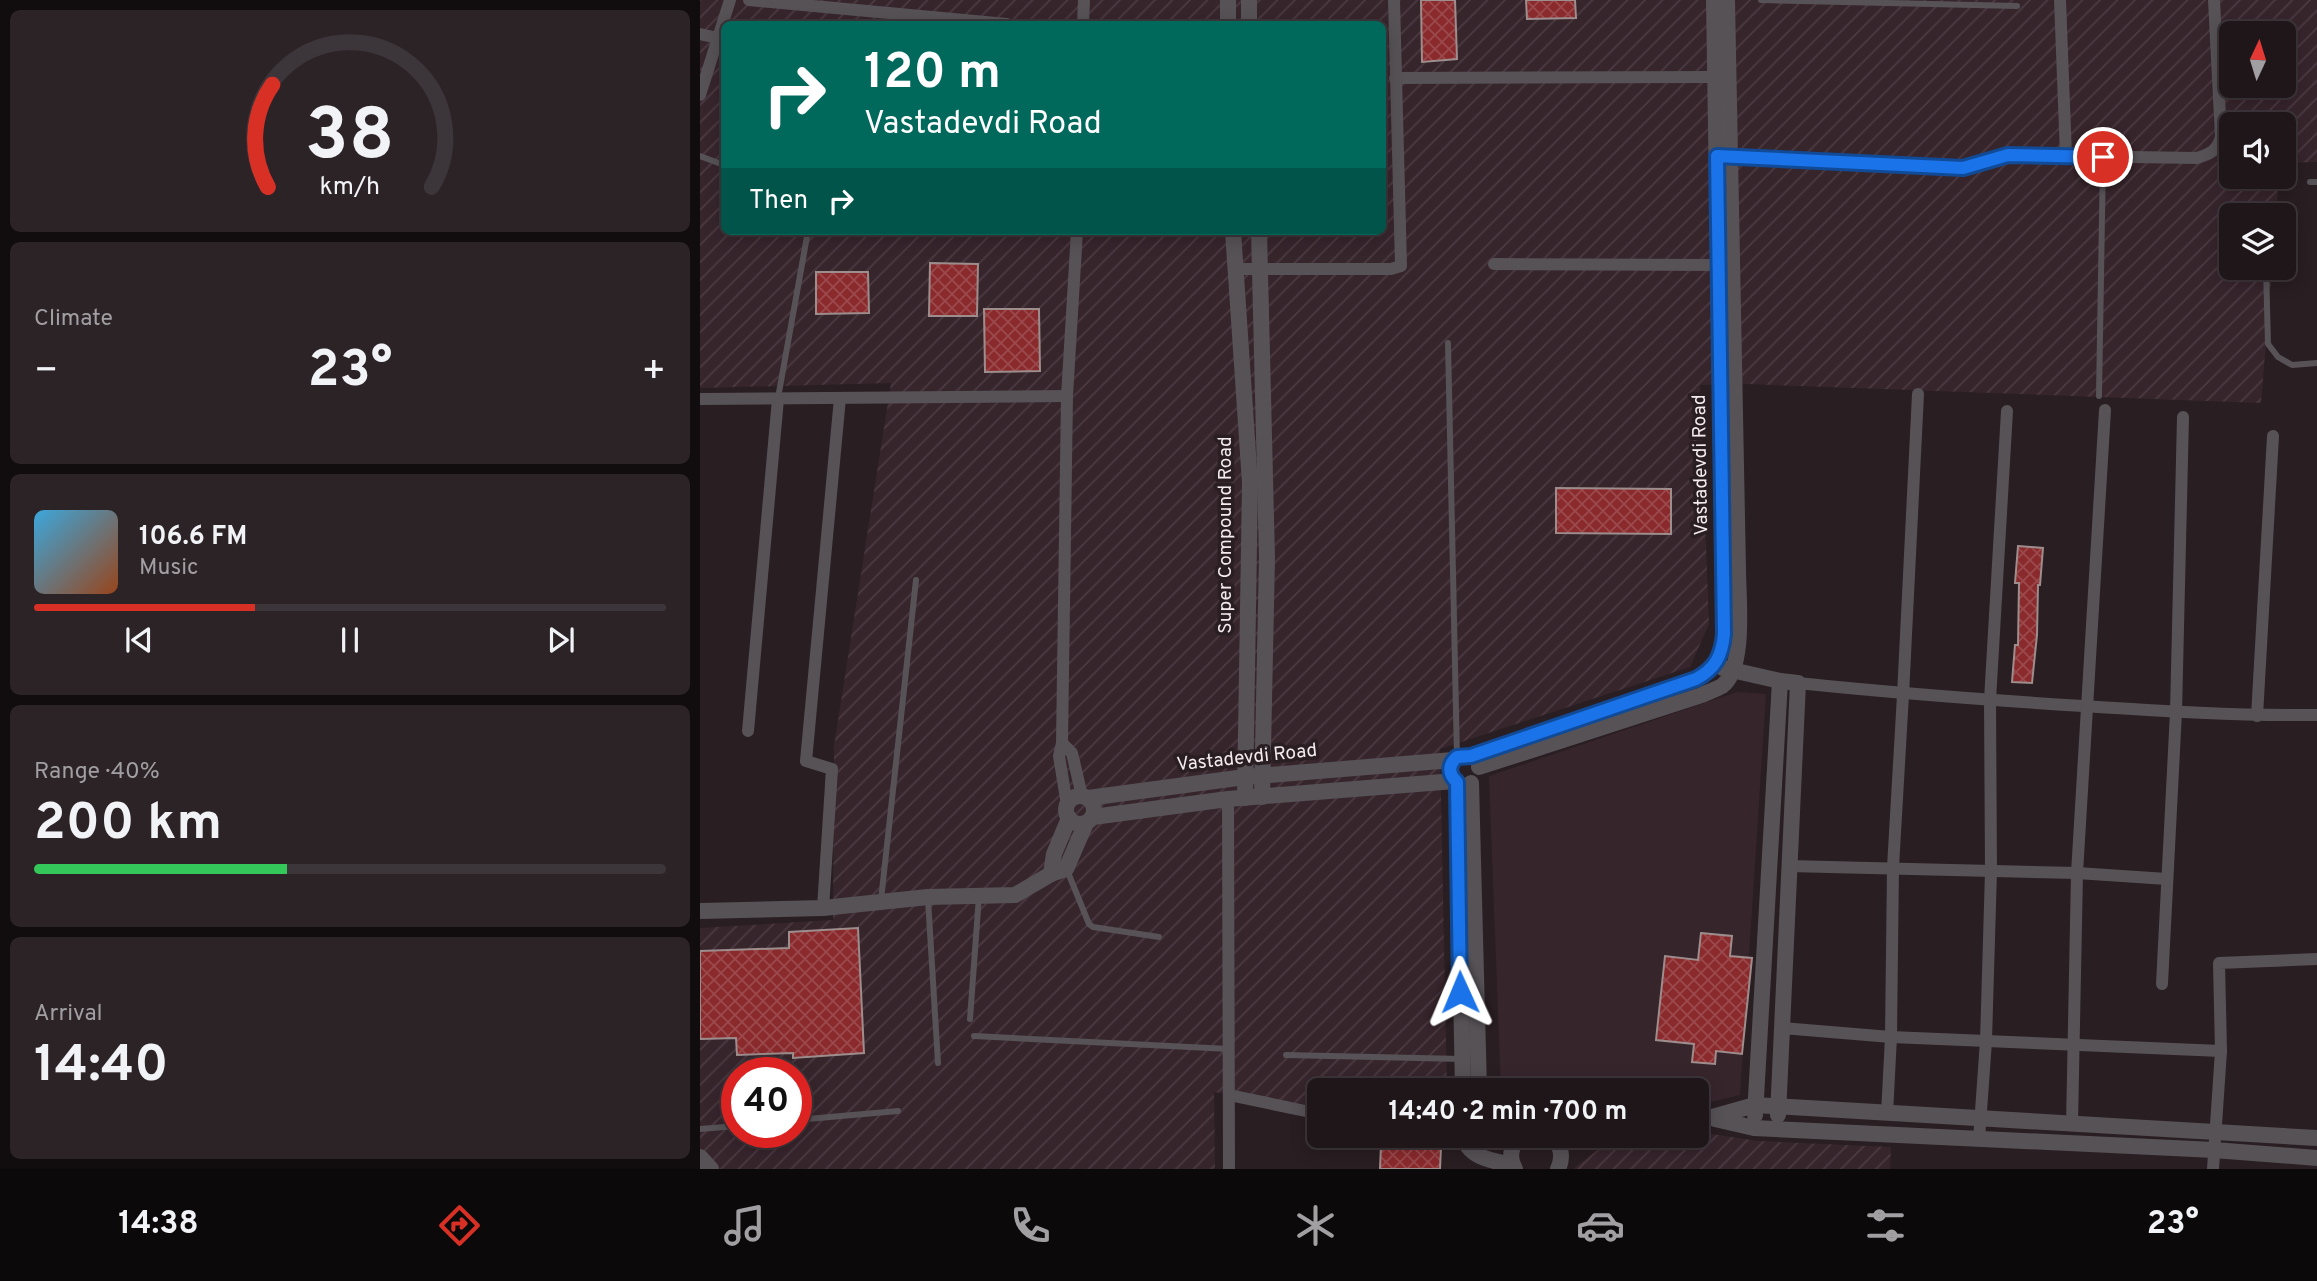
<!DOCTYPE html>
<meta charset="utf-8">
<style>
:root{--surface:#1f161a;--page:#2c2327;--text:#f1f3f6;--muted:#a19fa2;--line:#3c3539;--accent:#d93025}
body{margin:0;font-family:Overpass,sans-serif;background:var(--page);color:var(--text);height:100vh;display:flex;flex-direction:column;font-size:26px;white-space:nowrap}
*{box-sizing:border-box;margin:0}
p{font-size:23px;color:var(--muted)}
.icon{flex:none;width:38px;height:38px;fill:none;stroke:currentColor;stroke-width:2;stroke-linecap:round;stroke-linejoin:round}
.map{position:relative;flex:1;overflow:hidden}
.side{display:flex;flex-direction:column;gap:10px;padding:10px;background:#110c0e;width:700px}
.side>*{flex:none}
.guide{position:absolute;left:21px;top:21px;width:665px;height:214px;border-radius:10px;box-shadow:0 4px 18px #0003,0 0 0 2px var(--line);background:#00695c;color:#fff;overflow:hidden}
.needle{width:46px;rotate:4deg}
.fabs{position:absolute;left:1519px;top:21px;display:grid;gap:14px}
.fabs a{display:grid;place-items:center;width:77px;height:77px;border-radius:10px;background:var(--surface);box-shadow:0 4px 18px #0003,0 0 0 2px var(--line);font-size:35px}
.speed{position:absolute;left:21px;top:1057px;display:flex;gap:14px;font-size:35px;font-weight:700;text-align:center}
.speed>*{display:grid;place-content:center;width:91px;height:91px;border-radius:50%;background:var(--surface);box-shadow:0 4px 18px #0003,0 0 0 2px var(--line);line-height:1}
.speed .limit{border:10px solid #d22;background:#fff;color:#111}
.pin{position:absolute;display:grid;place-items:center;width:60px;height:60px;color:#fff;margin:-30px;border:4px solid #fff;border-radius:50%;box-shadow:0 2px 7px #0007}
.me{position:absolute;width:77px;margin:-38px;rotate:359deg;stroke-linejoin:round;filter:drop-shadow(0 0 5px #0008)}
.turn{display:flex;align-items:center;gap:24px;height:147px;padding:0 28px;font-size:32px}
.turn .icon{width:91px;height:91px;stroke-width:2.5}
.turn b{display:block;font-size:49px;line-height:60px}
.then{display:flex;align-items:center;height:66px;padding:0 28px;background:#0003;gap:14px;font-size:26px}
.big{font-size:52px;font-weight:700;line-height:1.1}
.side .widget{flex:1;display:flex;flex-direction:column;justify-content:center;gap:10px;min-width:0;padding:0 24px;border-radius:10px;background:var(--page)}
.side .dial{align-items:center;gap:0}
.dial svg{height:182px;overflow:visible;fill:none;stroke:var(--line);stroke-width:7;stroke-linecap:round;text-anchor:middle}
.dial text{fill:var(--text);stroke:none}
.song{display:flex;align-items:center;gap:21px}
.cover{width:84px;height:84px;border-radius:10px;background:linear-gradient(135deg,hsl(200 70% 55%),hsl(20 70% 35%))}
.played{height:7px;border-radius:4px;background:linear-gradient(90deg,var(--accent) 35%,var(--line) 35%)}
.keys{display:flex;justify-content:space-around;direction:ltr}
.heat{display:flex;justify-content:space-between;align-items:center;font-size:38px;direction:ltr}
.charge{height:10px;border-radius:5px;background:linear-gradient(90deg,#34c759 40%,var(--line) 0)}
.trip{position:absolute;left:607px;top:1078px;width:402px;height:70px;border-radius:10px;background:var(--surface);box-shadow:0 4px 18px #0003,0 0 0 2px var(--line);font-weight:700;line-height:70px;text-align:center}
.menu{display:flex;height:112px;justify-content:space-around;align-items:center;background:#0c090a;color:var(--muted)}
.menu .icon{width:49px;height:49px}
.menu .on{color:var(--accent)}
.menu b{font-size:32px;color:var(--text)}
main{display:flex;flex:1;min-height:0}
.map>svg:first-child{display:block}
</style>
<main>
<section class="side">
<div class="widget dial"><svg viewBox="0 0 100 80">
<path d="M14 69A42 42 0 1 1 86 69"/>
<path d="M14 69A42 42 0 0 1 16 24" stroke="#d93025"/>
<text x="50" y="56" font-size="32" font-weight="700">38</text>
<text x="50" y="72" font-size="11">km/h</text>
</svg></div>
<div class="widget"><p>Climate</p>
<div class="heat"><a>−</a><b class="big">23°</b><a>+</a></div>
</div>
<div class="widget">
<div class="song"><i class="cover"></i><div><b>106.6 FM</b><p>Music</p></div></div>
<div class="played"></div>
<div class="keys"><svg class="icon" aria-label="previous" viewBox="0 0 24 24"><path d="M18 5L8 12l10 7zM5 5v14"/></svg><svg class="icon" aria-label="pause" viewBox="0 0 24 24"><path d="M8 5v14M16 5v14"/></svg><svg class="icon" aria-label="next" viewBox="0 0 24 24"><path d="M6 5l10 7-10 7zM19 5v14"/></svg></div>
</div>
<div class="widget"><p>Range · 40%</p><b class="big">200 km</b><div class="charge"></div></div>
<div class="widget"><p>Arrival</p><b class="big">14:40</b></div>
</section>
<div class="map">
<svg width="1617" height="1169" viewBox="0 0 1617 1169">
<defs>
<pattern id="industrial-furrows" width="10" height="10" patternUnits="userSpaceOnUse" patternTransform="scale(1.75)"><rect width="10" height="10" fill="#37252c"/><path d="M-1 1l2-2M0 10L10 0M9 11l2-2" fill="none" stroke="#4b3a41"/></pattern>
<pattern id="building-cross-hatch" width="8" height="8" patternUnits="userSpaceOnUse" patternTransform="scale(1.75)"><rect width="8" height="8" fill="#8a2a2d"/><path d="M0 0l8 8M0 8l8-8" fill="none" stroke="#9b494c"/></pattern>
</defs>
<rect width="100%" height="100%" fill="#291e22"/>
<path fill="#37252c" d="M 1037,692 L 1066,694 L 1040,1095 L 998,1105 L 998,1090 L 801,1090 L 789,776 Z"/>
<g fill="url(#industrial-furrows)" fill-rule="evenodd">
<path d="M 0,0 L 1617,0 L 1617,162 L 1584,163 L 1584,124 L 1531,124 L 1531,177 L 1579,177 L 1576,215 L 1531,215 L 1531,268 L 1572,268 L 1561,403 L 1047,384 L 1000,385 L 1009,624 L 990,667 L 740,749 L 747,1090 L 620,1090 L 619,1106 L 514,1092 L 515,1169 L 11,1169 L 0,1157 L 0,928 L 133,920 L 134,746 L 191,383 L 0,388 ZM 24,24 L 682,24 L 682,231 L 24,231 ZM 1531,33 L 1584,33 L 1584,86 L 1531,86 ZM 37,1073 L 96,1073 L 96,1132 L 37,1132 Z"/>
<path d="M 1005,1133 L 1058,1141 L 1191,1147 L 1190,1169 L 873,1169 L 899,1149 L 998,1136 Z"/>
</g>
<g fill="url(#building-cross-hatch)" stroke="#9d8d8c" stroke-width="2">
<path d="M 721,0 L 755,0 L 757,59 L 722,62 Z"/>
<path d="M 826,0 L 875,0 L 876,18 L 827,19 Z"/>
<path d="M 230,263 L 278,264 L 277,316 L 229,316 Z"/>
<path d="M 116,272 L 168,272 L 169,313 L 116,314 Z"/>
<path d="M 284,309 L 339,309 L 340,371 L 285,372 Z"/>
<path d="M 856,488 L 971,489 L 971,534 L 856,533 Z"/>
<path d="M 1318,546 L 1343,548 L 1340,585 L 1338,585 L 1337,635 L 1332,683 L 1312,682 L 1315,645 L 1318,645 L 1319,583 L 1315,583 Z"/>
<path d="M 158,928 L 164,1053 L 93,1058 L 93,1053 L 37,1055 L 36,1038 L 0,1039 L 0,951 L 89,948 L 89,932 Z"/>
<path d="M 1001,933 L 1032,936 L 1030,956 L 1052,958 L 1042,1054 L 1016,1051 L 1015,1064 L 992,1062 L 994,1044 L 956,1040 L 965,956 L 998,960 Z"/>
<path d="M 681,1145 L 741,1147 L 740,1169 L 680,1169 Z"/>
</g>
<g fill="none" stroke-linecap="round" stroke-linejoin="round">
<g stroke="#565256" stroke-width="6">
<path d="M 1061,0 L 1317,6"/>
<path d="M 0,156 L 24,165"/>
<path d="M 1610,182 L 1617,182"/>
<path d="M 1566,268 L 1568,344 L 1578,357 L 1592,365 L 1617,363"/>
<path d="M 748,343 L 757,757"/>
<path d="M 1399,396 L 1403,157"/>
<path d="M 78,398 L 108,231"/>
<path d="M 367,870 L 389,924 L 393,927 L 459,937"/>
<path d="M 228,899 L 238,1063"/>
<path d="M 181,900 L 216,580"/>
<path d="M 270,1019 L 279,896"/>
<path d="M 274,1036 L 529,1049"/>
<path d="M 586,1055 L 762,1059"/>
<path d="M 96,1120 L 198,1111"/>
<path d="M 0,1129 L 37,1126"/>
</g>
<g stroke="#565256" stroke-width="12">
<path d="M 49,0 L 307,24"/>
<path d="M 1360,0 L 1366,156"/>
<path d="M 383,24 L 384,0"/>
<path d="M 0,34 L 18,38"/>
<path d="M 695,78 L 1015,77"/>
<path d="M 0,95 L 30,0"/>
<path d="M 1024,156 L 1263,168 L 1308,155 L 1497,158 C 1510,154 1517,151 1521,137 L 1514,0"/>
<path d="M 794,264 L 1019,265"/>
<path d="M 535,269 L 691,269 L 701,266 L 694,0"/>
<path d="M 0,399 L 367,396"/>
<path d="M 1098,683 C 1193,693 1288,700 1383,706 C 1461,711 1539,716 1617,715"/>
<path d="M 1557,716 L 1573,436"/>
<path d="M 48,731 L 78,399"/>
<path d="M 362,743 L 372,753 L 382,796"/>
<path d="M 528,799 L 529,1169"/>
<path d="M 367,805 L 359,756 L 362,743 L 367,396 L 377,231"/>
<path d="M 1088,866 L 1377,873 L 1467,879"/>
<path d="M 123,908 L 132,769 L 106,761 L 140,398"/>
<path d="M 1462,984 L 1476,712 L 1483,417"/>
<path d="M 1082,1028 L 1191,1037 L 1521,1051"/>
<path d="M 529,1095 L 620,1114"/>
<path d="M 1187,1114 L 1191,1037 L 1193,867 L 1203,695 L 1218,394"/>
<path d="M 1372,1125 L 1377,873 L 1405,410"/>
<path d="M 1279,1139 L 1286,1041 L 1291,871 L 1290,700 L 1307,411"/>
<path d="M 1513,1169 L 1521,1051 L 1519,963 L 1617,959"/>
</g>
<g stroke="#565256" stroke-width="16">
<path d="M 528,0 L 528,24"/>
<path d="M 549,24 L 549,0"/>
<path d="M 533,231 L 550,483 L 545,798"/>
<path d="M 559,231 L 567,558 L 562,797"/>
<path d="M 1023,668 L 1080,681 L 1098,683 L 1078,1115"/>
<path d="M 771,756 L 996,679 C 1015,669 1022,656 1024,634 L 1014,0"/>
<path d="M 779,767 L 1002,695 C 1008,692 1017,689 1022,686 C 1046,669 1038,597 1038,569 L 1027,0"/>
<path d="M 757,782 L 763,1090"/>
<path d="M 771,783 L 779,1090"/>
<circle cx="380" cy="810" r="14"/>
<path d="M 388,798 L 545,777 L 753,760"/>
<path d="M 393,817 L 528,799 L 755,781"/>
<path d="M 351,874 L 354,854 L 369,818"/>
<path d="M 0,911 L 123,908 L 228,897 L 315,895 L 351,874 L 366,869 L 386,823"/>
<path d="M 1055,1115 L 1080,681"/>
<path d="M 1015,1119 L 1054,1128 L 1514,1150 L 1617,1158"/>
<path d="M 998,1121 L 1055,1105 L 1617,1138"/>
<path d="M 764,1136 C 767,1158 794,1161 812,1165"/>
<path d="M 788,1136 L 797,1141 L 814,1143"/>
<path d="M 852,1136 C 861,1146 864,1156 858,1169"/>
<path d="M 853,1136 L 890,1140 L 915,1136"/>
<path d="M 0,1157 L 11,1169"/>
<path d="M 815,1169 C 808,1157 811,1145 821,1136"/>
</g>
</g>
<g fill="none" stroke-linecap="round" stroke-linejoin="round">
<defs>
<path id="route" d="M 760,992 L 757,782 C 748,774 748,765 757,757 L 771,756 L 996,679 C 1015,669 1022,656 1024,634 L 1017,156 L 1263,168 L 1308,155 L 1403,157"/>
</defs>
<use href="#route" stroke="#114b97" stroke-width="18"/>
<use href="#route" stroke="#1a73e8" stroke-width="12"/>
</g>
<g text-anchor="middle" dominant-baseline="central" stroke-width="7" stroke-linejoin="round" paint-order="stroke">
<g font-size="19" fill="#f3ebee" stroke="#291e22">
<text transform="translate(1001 465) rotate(-91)">Vastadevdi Road</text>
<text transform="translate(526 535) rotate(-90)">Super Compound Road</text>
<text transform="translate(547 758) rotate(-6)">Vastadevdi Road</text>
</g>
</g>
</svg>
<div class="fabs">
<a><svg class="needle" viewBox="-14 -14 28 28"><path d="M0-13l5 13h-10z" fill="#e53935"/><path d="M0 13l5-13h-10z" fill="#a19fa2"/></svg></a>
<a><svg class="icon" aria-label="sound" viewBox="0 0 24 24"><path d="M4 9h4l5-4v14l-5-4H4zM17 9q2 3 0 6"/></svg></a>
<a><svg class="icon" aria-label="layers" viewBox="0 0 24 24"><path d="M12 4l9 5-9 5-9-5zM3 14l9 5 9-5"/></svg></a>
</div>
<div class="speed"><div class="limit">40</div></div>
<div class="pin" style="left:1403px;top:157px;background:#d93025"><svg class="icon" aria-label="arrive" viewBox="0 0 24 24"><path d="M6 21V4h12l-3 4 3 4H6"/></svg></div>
<svg class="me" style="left:760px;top:992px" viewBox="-20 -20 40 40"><path d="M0-17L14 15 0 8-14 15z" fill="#1a73e8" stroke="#fff" stroke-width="4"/></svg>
<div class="trip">14:40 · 2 min · 700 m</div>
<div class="guide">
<div class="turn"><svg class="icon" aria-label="right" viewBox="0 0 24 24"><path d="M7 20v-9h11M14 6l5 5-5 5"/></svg><div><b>120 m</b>Vastadevdi Road</div></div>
<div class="then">Then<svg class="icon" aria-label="right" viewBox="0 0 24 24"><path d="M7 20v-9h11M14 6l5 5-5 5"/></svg></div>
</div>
</div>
</main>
<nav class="menu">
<b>14:38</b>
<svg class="icon on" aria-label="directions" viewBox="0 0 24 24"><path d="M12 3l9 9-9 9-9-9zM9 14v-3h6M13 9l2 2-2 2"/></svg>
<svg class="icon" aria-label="music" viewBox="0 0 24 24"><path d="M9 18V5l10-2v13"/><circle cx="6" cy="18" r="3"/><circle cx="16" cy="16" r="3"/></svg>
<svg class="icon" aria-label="phone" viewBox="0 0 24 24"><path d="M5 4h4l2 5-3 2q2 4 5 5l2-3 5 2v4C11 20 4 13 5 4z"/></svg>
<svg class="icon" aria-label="climate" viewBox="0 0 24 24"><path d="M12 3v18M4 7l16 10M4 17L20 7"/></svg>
<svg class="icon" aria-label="car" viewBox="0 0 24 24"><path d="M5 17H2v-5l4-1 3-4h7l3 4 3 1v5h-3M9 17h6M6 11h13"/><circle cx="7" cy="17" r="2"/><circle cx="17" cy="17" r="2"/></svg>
<svg class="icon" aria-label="filters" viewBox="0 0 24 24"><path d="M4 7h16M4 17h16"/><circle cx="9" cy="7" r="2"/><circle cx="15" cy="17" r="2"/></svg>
<b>23°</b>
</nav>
